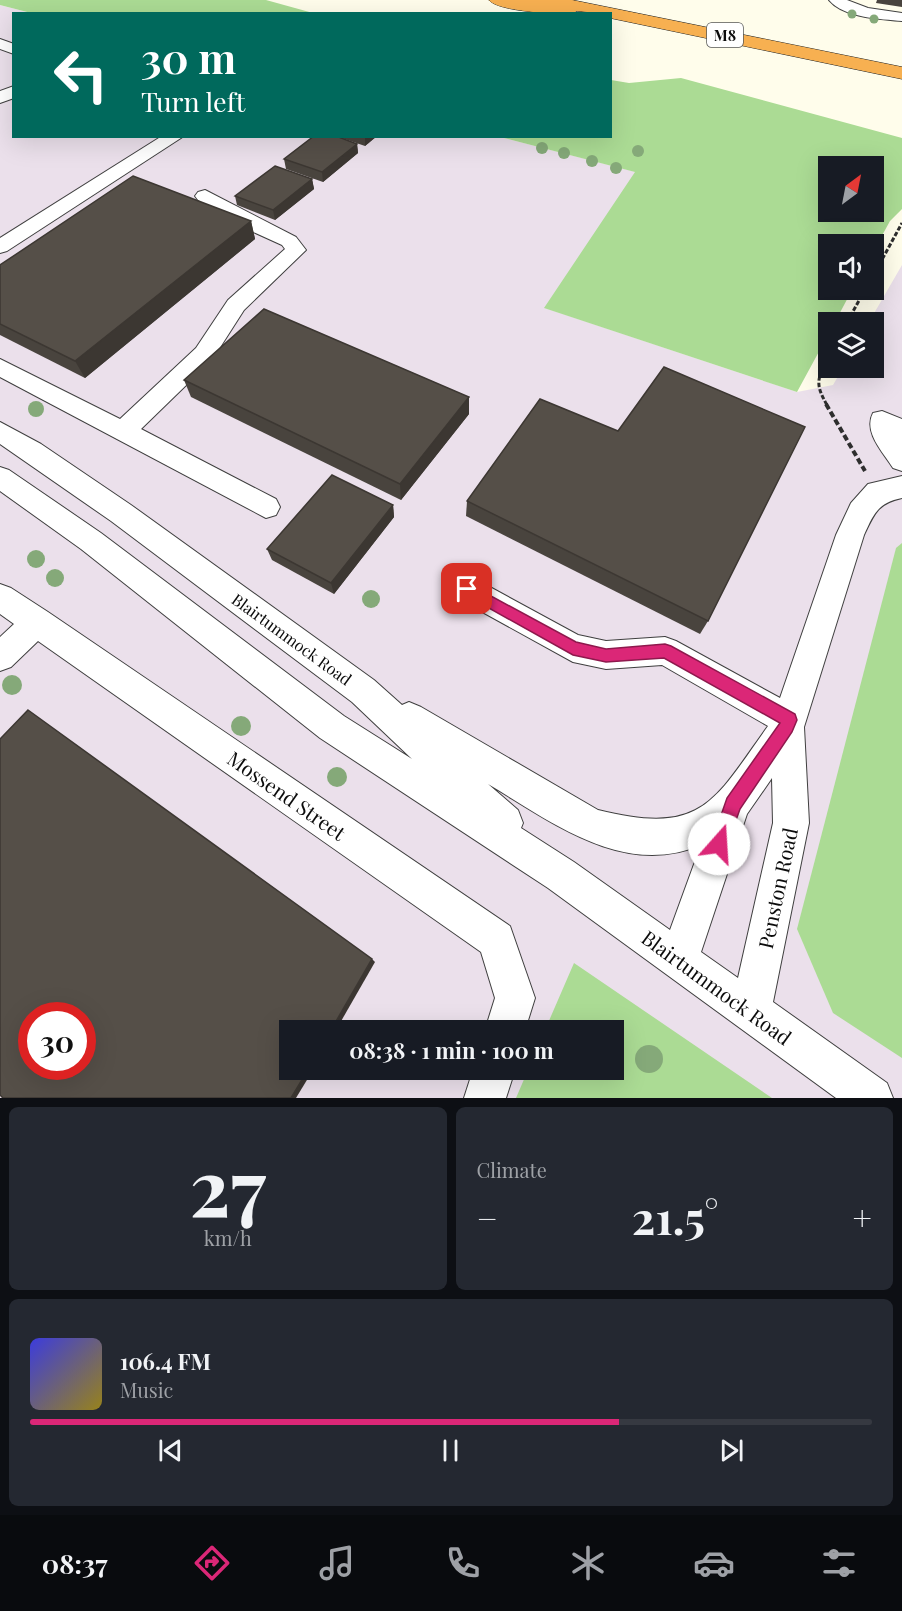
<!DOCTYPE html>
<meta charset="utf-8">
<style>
:root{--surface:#171b24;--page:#242831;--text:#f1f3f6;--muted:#9ea1a6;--line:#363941;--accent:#db2777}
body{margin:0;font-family:"Playfair Display",serif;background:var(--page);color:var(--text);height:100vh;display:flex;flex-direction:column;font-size:22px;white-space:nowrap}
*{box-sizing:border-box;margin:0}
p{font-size:20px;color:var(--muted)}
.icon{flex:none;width:33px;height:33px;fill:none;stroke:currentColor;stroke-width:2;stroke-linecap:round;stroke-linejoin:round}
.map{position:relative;height:1098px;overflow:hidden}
.sheet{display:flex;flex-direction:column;gap:9px;padding:9px;background:#0d0f14;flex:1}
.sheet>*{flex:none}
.top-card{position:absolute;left:12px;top:12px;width:600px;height:126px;border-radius:0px;box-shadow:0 6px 24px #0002;background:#00695c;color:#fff;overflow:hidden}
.needle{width:39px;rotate:32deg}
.buttons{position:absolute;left:818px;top:156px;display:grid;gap:12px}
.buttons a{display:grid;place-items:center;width:66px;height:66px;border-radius:0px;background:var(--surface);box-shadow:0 6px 24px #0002;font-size:30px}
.speed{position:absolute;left:18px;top:1002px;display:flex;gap:12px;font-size:30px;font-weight:700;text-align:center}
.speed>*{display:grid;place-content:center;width:78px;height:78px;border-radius:50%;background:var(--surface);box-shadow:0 6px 24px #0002;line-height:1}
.speed .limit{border:9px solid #d22;background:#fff;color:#111}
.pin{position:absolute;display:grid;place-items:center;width:51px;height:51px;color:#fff;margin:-26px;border-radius:12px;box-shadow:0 3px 9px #0006}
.me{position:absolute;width:66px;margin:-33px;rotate:19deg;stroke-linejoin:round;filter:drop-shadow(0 0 4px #0008)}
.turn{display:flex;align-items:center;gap:21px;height:126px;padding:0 30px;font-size:27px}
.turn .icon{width:78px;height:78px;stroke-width:2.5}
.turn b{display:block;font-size:42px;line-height:51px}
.big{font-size:45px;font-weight:700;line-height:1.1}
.sheet .tile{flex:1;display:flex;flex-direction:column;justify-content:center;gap:9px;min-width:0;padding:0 21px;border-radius:9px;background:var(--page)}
.sheet .dial{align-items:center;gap:0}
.dial b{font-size:78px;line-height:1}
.song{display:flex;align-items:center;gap:18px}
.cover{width:72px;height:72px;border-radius:9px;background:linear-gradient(135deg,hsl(240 70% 55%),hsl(50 70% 35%))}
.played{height:6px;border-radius:3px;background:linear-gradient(90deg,var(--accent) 70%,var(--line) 70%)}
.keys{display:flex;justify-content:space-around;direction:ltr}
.heat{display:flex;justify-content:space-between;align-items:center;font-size:33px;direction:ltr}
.sheet .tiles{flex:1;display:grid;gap:9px;grid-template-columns:1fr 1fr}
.tile:last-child{grid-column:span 2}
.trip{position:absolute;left:279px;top:1020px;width:345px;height:60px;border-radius:0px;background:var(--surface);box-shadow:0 6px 24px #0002;font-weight:700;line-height:60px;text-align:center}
.tabs{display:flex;height:96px;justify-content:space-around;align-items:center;background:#090b0e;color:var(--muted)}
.tabs .icon{width:42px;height:42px}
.tabs .selected{color:var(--accent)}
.tabs b{font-size:27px;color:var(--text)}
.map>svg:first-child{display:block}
</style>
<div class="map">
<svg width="902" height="1098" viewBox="0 0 902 1098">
<rect width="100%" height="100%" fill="#fffdeb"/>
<path fill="#ebe0eb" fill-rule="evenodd" d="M 0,5 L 31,13 L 14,14 L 14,136 L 500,137 L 636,172 L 545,308 L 797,392 L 833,385 L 843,368 L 873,368 L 873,322 L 869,322 L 902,265 L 902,1098 L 0,1098 ZM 32,1016 L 82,1016 L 82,1066 L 32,1066 ZM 290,1030 L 614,1030 L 614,1070 L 290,1070 Z"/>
<g fill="#abdb94" fill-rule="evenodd">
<path d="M 0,0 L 266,0 L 313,13 L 31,13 L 0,5 Z"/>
<path d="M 681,78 L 902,138 L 902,209 L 890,221 L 873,252 L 873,244 L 828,244 L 828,290 L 852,290 L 835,322 L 828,322 L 828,335 L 797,392 L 544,308 L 635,172 L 500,137 L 610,136 L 611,80 L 629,83 ZM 828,166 L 873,166 L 873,212 L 828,212 Z"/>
<path d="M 902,543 L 902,1058 L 833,1013 L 797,929 L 896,548 Z"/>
<path d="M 574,963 L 772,1098 L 516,1098 L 528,1070 L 614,1070 L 614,1030 L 545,1030 Z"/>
</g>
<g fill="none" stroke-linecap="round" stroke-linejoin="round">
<defs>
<g id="minor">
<path d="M 829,0 L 847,0 L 868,8 L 902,13 L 902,21 C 880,19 844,18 829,0 Z"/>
<path d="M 0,39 L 14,44 L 14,54 L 0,49 Z"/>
<path d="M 14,86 L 14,98 L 0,103 L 0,91 Z"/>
<path d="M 162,136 L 184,136 L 7,251 L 0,253 L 0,238 Z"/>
<path d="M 205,190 L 296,237 L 306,250 L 244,310 L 212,360 L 141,429 L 276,499 L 280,507 L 276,515 L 266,518 L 0,377 L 0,359 L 120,419 L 196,348 L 228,300 L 285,249 L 282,245 L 251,231 L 198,200 L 195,196 L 198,192 Z"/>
<path d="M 882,411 L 902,419 L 902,471 L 893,468 C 883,452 863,432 873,413 Z"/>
<path d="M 0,422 L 41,444 L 131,505 L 374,680 L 402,705 L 409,702 L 421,707 L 598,810 C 702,836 713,803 768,726 L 662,665 L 606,669 L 573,662 L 457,598 L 452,589 L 457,580 L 467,576 L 477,580 L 578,635 L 606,641 L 665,637 L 676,641 L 780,698 L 836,535 L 851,503 L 868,484 L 902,476 L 902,498 C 878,503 874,513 864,535 L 804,727 L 809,823 L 773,1002 L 887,1083 L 893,1098 L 836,1098 L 548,888 L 320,738 L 81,549 L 0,491 L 0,467 L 9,470 L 101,533 L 344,716 L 412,759 L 352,702 L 111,521 L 0,444 ZM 772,778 L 773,823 L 738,978 L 701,952 L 747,814 ZM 488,784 C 552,822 623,878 701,845 L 670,930 L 574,862 L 521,828 L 523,823 L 518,810 Z"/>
<path d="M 0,584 L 11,588 L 48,612 L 510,926 L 535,998 L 525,1030 L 485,1030 L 495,998 L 481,952 L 38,641 L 11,667 L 0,671 L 0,637 L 14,624 L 0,614 Z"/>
<path d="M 473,1070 L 515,1070 L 506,1098 L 464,1098 Z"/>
</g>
<path id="highway" d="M 489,0 L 572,0 L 902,67 L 902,79 L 610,18 L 610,14 L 576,11 L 575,14 C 558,14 498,12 489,0 Z"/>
</defs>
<use href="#minor" stroke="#3f3f3f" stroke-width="2"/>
<use href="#highway" stroke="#1d1d1d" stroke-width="1"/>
<g stroke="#2e2e2e" stroke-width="3" stroke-dasharray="4.5 2" stroke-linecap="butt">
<path d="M 873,276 L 902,223"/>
<path d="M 847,322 L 865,290"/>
<path d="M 827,405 C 815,384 817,379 828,358"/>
</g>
<path stroke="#2e2e2e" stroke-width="4" stroke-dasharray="6 3" stroke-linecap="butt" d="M 826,404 L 865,471"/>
<use href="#minor" fill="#fff" fill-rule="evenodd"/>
<use href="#highway" fill="#f7b051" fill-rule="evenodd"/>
</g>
<g fill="#85a979">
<circle cx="852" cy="14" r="4.5"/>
<circle cx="874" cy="19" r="4.5"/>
<circle cx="542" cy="148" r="6"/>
<circle cx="638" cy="151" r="6"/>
<circle cx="564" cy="153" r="6"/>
<circle cx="592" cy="161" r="6"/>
<circle cx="616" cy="168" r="6"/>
<circle cx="36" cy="409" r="8"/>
<circle cx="36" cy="559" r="9"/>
<circle cx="55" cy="578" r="9"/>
<circle cx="371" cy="599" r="9"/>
<circle cx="12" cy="685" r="10"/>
<circle cx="241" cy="726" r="10"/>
<circle cx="337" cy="777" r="10"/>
<circle cx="649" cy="1059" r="14"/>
</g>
<g fill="#49443e">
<path d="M 877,0 L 902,0 L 902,7 L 876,3 Z"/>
<path d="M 336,136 L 377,136 L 365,146 Z"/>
<path d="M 357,144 L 358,153 L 323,182 L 286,169 L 284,159 Z"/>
<path d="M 312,179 L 314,189 L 275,220 L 237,205 L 235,196 Z"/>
<path d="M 251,221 L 255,239 L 85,378 L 0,335 L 0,265 Z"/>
<path d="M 184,380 L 469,397 L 469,414 L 401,500 L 191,397 Z"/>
<path d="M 467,501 L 708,621 L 700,634 L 466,516 Z"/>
<path d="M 393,505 L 394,517 L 334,594 L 272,560 L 267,549 Z"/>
</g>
<g fill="#3c3732">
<path d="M 365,136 L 377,136 L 365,146 Z"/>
<path d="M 357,144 L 358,153 L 323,182 L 322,172 Z"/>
<path d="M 312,179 L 314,189 L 275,220 L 273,210 Z"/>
<path d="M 251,221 L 255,239 L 85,378 L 75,361 Z"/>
<path d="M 469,397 L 469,414 L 401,500 L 400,484 Z"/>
<path d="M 393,505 L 394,517 L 334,594 L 331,583 Z"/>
<path d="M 372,959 L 375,962 L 336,1030 L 331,1030 Z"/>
<path d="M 308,1070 L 313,1070 L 296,1098 L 291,1098 Z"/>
</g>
<g fill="#554f48" stroke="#3c3732" stroke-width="1.5" fill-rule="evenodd">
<path d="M 314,136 L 336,136 L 357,144 L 322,172 L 284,159 Z"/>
<path d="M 275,166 L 312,179 L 273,210 L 235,196 Z"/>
<path d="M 133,176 L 251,221 L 75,361 L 0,324 L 0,265 Z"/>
<path d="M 264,309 L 469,397 L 400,484 L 184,380 Z"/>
<path d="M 664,367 L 805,427 L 708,621 L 467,501 L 540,399 L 618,431 Z"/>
<path d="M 332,475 L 393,505 L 331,583 L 267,549 Z"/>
<path d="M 28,710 L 372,959 L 331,1030 L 290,1030 L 290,1070 L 308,1070 L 291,1098 L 3,1098 L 0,1095 L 0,739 ZM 32,1016 L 82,1016 L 82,1066 L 32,1066 Z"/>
</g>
<path fill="#db2777" stroke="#8e194d" stroke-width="1.5" d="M 467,583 L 576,642 L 606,649 L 665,644 L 671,646 L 795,714 L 797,720 L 792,732 L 740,809 L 725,851 L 719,853 L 713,851 L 711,844 L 727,798 L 780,723 L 664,658 L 606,662 L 573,655 L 462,593 L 460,589 L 462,585 Z"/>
<g text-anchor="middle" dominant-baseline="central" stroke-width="6" stroke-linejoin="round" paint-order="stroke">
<rect fill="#fff" stroke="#555" stroke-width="1.5" x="707" y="23" width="36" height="24" rx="4.5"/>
<g font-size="15" font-weight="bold" fill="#0c0c0c">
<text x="725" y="35">M8</text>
</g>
<g font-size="16" fill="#0c0c0c" stroke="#fff">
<text transform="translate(292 639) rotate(36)">Blairtummock Road</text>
</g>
<g font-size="20" fill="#0c0c0c" stroke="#fff">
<text transform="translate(287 795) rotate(35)">Mossend Street</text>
<text transform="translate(777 888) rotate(-78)">Penston Road</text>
<text transform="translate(717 987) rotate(36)">Blairtummock Road</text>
</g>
</g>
</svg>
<div class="buttons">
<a><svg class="needle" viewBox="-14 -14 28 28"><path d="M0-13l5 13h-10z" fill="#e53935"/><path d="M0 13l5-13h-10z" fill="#9ea1a6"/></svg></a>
<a><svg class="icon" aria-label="sound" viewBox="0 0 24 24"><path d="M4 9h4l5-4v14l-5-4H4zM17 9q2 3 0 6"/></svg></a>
<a><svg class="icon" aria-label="layers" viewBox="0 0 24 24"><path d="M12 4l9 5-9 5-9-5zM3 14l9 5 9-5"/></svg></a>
</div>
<div class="speed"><div class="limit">30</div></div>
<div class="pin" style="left:467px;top:589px;background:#d93025"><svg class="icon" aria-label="arrive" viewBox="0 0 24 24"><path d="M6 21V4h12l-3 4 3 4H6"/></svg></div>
<svg class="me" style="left:719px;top:844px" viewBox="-20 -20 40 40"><circle r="19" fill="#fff"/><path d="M0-13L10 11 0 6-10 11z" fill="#db2777"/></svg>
<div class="trip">08:38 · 1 min · 100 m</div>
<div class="top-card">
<div class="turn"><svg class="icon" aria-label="left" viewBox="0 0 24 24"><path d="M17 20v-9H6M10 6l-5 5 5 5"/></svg><div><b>30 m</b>Turn left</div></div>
</div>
</div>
<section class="sheet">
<div class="tiles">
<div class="tile dial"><b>27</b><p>km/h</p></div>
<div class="tile"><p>Climate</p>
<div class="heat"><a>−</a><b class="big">21.5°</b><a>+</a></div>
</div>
<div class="tile">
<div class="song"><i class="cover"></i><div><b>106.4 FM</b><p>Music</p></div></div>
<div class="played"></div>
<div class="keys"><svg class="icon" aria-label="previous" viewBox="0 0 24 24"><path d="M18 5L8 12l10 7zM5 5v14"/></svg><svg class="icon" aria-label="pause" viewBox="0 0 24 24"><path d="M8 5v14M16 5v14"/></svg><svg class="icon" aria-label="next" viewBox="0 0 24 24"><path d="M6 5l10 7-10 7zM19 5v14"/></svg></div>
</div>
</div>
</section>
<nav class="tabs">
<b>08:37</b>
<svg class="icon selected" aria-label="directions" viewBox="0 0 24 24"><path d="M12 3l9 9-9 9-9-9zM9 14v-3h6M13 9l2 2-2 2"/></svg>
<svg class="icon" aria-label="music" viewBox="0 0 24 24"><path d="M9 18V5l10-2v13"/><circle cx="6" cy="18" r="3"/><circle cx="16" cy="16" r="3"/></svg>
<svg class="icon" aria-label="phone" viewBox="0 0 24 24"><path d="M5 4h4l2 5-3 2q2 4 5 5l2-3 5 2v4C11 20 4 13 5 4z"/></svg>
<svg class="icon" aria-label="climate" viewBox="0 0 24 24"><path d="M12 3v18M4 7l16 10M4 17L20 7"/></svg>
<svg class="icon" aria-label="car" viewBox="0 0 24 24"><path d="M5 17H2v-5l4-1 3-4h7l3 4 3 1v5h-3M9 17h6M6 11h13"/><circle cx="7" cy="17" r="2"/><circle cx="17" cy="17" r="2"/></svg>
<svg class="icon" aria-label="filters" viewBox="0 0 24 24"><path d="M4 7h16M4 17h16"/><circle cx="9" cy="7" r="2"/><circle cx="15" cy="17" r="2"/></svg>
</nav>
